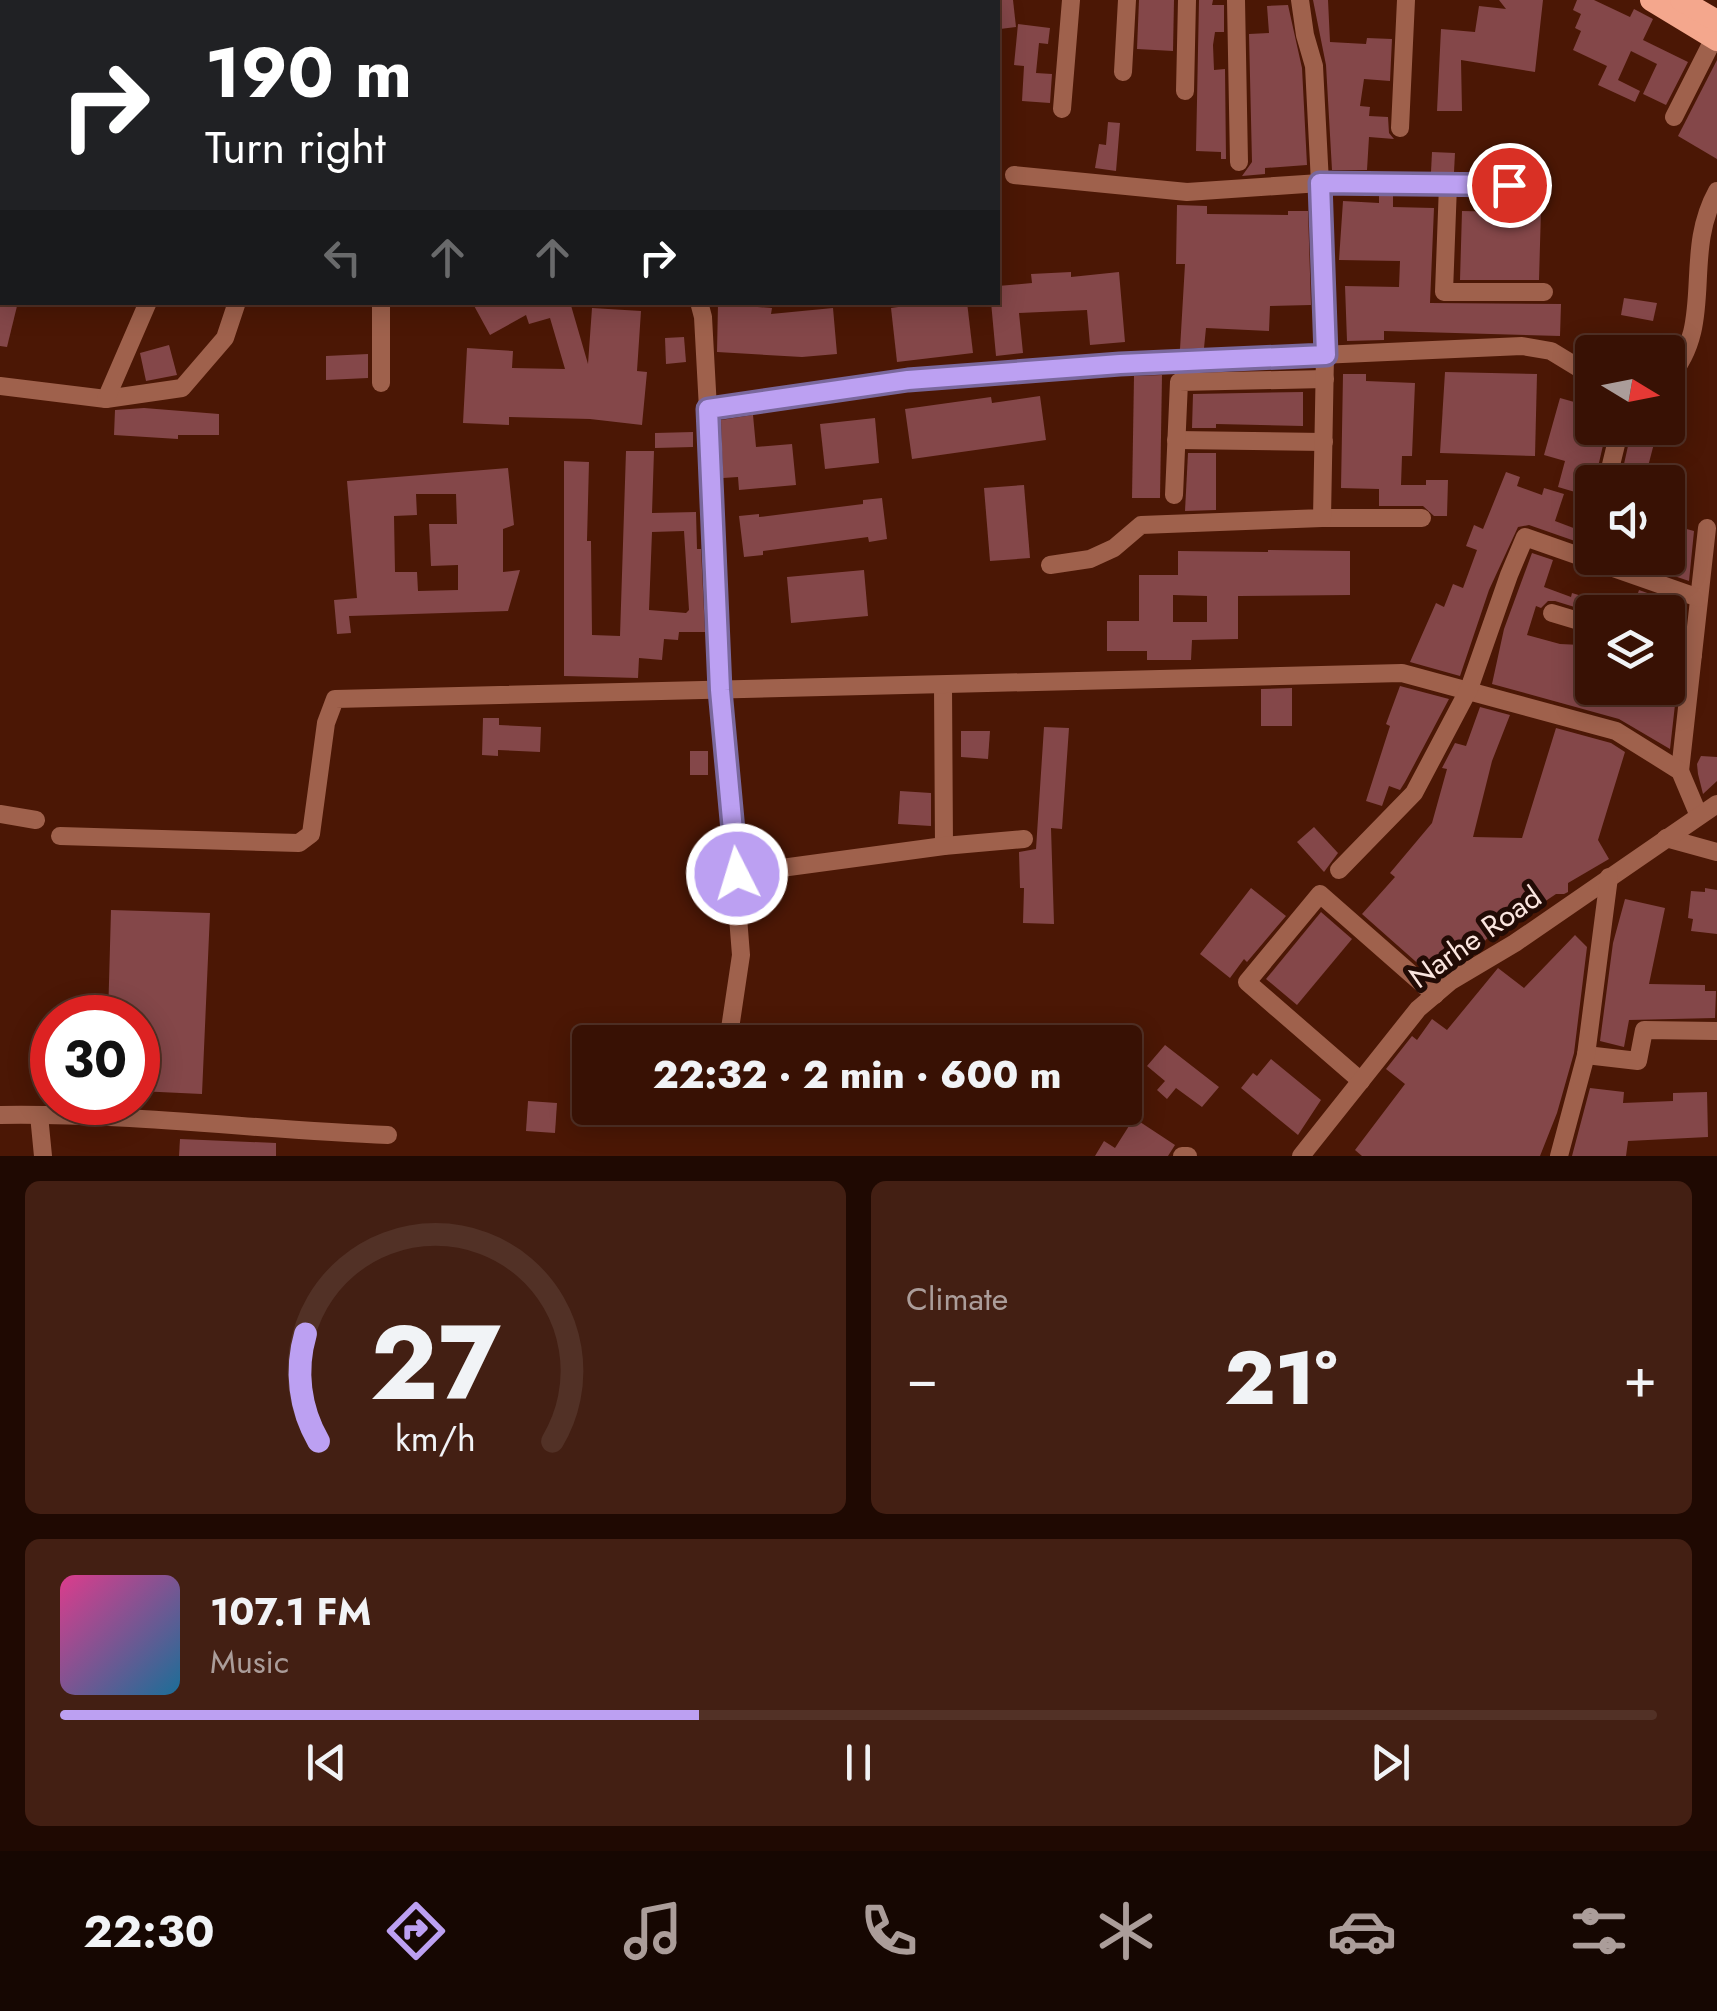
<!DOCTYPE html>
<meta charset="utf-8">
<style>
:root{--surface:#381104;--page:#431f13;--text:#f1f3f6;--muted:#ab9d9a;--line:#523126;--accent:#bca0f2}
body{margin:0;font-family:Jost,sans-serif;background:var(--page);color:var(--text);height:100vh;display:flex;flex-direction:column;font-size:38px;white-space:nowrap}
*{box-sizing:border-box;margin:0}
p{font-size:32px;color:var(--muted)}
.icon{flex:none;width:55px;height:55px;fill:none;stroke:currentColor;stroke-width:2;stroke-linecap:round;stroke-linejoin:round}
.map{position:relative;height:1156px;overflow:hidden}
.panel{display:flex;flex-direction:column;gap:25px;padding:25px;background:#1f0902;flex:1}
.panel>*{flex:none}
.guide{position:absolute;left:0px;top:0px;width:1000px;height:305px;box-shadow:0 5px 25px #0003,0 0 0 2px var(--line);background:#202124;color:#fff;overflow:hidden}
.needle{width:65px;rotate:100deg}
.tools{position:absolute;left:1575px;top:335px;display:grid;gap:20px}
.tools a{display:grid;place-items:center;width:110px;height:110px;border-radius:10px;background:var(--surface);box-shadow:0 5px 25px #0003,0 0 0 2px var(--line);font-size:50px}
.speed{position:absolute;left:30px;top:995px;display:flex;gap:20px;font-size:50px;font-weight:700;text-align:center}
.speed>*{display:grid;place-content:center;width:130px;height:130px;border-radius:50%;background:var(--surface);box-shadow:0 5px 25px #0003,0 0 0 2px var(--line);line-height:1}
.speed .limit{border:15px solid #d22;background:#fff;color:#111}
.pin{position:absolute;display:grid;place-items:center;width:85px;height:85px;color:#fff;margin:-42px;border:5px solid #fff;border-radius:50%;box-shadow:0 2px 10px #0007}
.me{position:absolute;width:110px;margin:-55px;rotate:355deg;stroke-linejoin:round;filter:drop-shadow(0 0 8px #0008)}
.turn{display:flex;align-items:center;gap:35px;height:210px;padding:0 40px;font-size:45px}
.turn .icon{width:130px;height:130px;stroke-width:2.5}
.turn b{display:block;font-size:70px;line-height:85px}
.lanes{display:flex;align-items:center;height:95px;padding:0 40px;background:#0003;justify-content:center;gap:50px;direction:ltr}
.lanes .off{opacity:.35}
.big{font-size:75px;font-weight:800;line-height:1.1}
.panel .tile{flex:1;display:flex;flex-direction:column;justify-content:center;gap:15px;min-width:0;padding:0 35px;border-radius:15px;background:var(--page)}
.panel .dial{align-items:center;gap:0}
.dial svg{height:260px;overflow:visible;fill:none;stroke:var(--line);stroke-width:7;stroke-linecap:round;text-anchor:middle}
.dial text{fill:var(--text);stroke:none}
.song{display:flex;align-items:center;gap:30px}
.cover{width:120px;height:120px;border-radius:15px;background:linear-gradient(135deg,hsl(330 70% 55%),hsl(200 70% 35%))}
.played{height:10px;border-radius:5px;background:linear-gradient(90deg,var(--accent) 40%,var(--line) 40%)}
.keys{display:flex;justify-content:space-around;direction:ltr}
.heat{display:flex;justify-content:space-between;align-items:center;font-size:55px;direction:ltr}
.panel .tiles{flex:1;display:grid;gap:25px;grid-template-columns:1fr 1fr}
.tile:last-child{grid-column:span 2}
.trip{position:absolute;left:572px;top:1025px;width:570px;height:100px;border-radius:10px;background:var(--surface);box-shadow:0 5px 25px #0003,0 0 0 2px var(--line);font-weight:800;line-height:100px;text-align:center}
.menu{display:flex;height:160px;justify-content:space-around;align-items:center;background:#160702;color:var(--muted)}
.menu .icon{width:70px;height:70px}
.menu .current{color:var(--accent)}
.menu b{font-size:45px;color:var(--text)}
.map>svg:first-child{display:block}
</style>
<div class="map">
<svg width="1717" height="1156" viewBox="0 0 1717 1156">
<rect width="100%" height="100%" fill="#4b1705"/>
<g fill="#844749" fill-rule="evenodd">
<path d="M 998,0 L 1013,0 L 1016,27 L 1000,29 Z"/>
<path d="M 1139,0 L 1174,0 L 1173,51 L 1137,49 Z"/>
<path d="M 1199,0 L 1213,0 L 1212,5 L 1224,5 L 1224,32 L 1215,32 L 1213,45 L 1214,70 L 1225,69 L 1226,159 L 1221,159 L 1221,152 L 1196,151 Z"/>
<path d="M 1313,0 L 1328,0 L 1330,42 L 1366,44 L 1367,38 L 1392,39 L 1390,81 L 1364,79 L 1360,106 L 1370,107 L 1369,116 L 1388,117 L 1389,133 L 1394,139 L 1369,137 L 1367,170 L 1332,170 L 1326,65 Z"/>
<path d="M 1499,0 L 1543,0 L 1535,72 L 1461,60 L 1462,111 L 1437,111 L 1441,29 L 1475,32 L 1479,6 L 1506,9 Z"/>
<path d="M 1577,0 L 1594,0 L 1630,17 L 1634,9 L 1653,19 L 1643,40 L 1688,62 L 1666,105 L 1643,94 L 1657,64 L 1631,51 L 1618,80 L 1640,91 L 1635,102 L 1598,85 L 1607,66 L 1573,50 L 1581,31 L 1575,28 L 1581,14 L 1573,10 Z"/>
<path d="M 1288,5 L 1302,68 L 1307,165 L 1265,168 L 1265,174 L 1242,176 L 1252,162 L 1249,34 L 1269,33 L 1267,6 Z"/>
<path d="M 1018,24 L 1050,28 L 1048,44 L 1039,43 L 1036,73 L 1052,74 L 1050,103 L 1022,101 L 1024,66 L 1014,65 Z"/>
<path d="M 1717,60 L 1717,159 L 1678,136 Z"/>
<path d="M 1108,122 L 1120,123 L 1116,171 L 1095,168 L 1099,144 L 1106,145 Z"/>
<path d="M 1432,152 L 1455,153 L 1454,172 L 1431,172 Z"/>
<path d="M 1379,196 L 1393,196 L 1393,207 L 1434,208 L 1430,303 L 1561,304 L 1560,336 L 1384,331 L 1384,340 L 1347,341 L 1345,286 L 1399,287 L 1400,261 L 1339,260 L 1343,201 L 1379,203 Z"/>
<path d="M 1177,205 L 1207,206 L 1207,214 L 1288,215 L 1288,211 L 1308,211 L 1311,305 L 1270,306 L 1269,331 L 1206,328 L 1204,348 L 1180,349 L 1185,264 L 1176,264 Z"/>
<path d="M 1509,209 L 1541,210 L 1539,280 L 1460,280 L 1462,211 L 1509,212 Z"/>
<path d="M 1071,272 L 1071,277 L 1119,272 L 1125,342 L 1090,345 L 1087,310 L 1019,313 L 1023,353 L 996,356 L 991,302 L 998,302 L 998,286 L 1032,283 L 1031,274 Z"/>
<path d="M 1624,298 L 1657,303 L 1653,321 L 1621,315 Z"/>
<path d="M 0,302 L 18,302 L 7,347 L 0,346 Z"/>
<path d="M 472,302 L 570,302 L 588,364 L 592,308 L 641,311 L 637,371 L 647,372 L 642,425 L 590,419 L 509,417 L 509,425 L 463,423 L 467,348 L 513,351 L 512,368 L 565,369 L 550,318 L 529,324 L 526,315 L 490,335 Z"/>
<path d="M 935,302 L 967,302 L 973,353 L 897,362 L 891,308 Z"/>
<path d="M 718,304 L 772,308 L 771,314 L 833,308 L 837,354 L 802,357 L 717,352 Z"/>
<path d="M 684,337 L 686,362 L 666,364 L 665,338 Z"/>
<path d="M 169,345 L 177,375 L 146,381 L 140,353 Z"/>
<path d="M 368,354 L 368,378 L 326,380 L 326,356 Z"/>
<path d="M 1445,372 L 1537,374 L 1535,456 L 1440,453 Z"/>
<path d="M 1343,374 L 1366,374 L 1366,381 L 1415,383 L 1412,456 L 1402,456 L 1401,485 L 1426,485 L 1426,480 L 1448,480 L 1447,516 L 1434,516 L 1423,506 L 1379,506 L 1379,489 L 1341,488 Z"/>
<path d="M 1162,375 L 1160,498 L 1132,498 L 1134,376 Z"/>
<path d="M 1303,392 L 1303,426 L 1216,424 L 1216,428 L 1192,428 L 1193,394 Z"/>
<path d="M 1040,396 L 1046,440 L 912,459 L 905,409 L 991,397 L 992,403 Z"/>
<path d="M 1560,398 L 1592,407 L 1592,428 L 1607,428 L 1598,467 L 1601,477 L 1606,481 L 1614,481 L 1622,473 L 1632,428 L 1658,428 L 1644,482 L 1592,482 L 1592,497 L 1558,487 L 1565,461 L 1544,455 Z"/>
<path d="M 144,408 L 219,414 L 219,435 L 178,435 L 178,439 L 114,435 L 115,410 Z"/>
<path d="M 753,415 L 756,447 L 792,444 L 796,485 L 739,490 L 738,477 L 723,478 L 721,420 Z"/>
<path d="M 875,418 L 879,463 L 825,469 L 820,424 Z"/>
<path d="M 693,432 L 693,447 L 655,448 L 655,433 Z"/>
<path d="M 626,451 L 654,451 L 652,513 L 696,512 L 697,549 L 701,549 L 705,632 L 679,632 L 678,640 L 664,639 L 662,660 L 639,658 L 638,678 L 564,676 L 564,461 L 589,462 L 587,541 L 591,541 L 592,635 L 620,636 ZM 684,531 L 689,610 L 686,613 L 649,610 L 652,532 Z"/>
<path d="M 1188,453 L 1216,453 L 1216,510 L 1185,511 Z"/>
<path d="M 508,468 L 514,525 L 503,529 L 503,572 L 520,570 L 508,611 L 349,616 L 351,633 L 337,634 L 334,600 L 357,598 L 347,481 ZM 416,494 L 456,494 L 457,524 L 429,524 L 431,566 L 458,565 L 458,590 L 418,591 L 417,572 L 395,572 L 394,516 L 417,515 Z"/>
<path d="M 1506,472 L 1520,477 L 1517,486 L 1542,495 L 1544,488 L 1564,494 L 1555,521 L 1592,535 L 1592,547 L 1529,525 L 1518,527 L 1489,590 L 1460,676 L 1410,662 L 1436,603 L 1444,607 L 1453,584 L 1463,588 L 1477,550 L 1466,546 L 1474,525 L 1483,529 Z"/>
<path d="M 1024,485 L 1030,558 L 990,561 L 984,488 Z"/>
<path d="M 882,498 L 887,539 L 869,542 L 868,537 L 763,551 L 763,555 L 744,557 L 739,516 L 759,514 L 759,517 L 863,504 L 863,500 Z"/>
<path d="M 1668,524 L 1694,531 L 1689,581 L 1621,558 L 1668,558 Z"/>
<path d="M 1268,550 L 1350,551 L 1350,595 L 1238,596 L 1238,639 L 1192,640 L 1191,660 L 1147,660 L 1147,651 L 1107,651 L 1107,621 L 1139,621 L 1139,575 L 1178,575 L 1178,551 L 1268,552 ZM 1173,595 L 1207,596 L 1207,622 L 1173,622 Z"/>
<path d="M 1532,553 L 1553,560 L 1544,587 L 1571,597 L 1572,593 L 1585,597 L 1581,609 L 1555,601 L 1548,601 L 1541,608 L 1536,606 L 1527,635 L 1560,644 L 1581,645 L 1578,665 L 1592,667 L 1592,688 L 1677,687 L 1670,749 L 1619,719 L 1492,684 L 1504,629 Z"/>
<path d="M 864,570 L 868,616 L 791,623 L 787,577 Z"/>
<path d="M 1639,590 L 1686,607 L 1683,627 L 1668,624 L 1668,612 L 1632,612 Z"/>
<path d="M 1400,686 L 1449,699 L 1405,782 L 1400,790 L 1389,786 L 1382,806 L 1366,801 L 1390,726 L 1386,724 Z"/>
<path d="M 1292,688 L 1292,726 L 1261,726 L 1261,689 Z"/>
<path d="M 1480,707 L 1510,715 L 1492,761 L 1473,837 L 1522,838 L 1556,728 L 1611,743 L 1625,752 L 1598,840 L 1609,859 L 1568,883 L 1568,892 L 1564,894 L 1556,894 L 1519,919 L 1511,912 L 1474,953 L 1468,957 L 1458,947 L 1432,976 L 1362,914 L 1395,877 L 1390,873 L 1432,823 L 1447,769 L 1442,768 L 1455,743 L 1466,746 Z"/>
<path d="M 483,718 L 499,718 L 499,725 L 541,727 L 540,752 L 498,750 L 498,756 L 482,755 Z"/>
<path d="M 1044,727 L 1069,728 L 1062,829 L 1051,828 L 1054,924 L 1023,923 L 1024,888 L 1020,888 L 1019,852 L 1036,849 Z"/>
<path d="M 961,731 L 990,731 L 988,759 L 961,757 Z"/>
<rect x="690" y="751" width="18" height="24"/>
<path d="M 1701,756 L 1717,757 L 1717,781 L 1703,794 L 1698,774 L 1697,764 Z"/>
<path d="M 900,791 L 931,793 L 931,826 L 898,824 Z"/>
<path d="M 1314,827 L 1338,853 L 1324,872 L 1297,842 Z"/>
<path d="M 1251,888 L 1286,916 L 1247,962 L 1244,959 L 1230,978 L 1200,954 Z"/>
<path d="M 1705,888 L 1717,890 L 1717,934 L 1691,931 L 1693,919 L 1688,918 L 1691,891 L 1705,892 Z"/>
<path d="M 1625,899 L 1665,908 L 1649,984 L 1705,985 L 1705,991 L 1716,991 L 1715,1018 L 1629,1020 L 1624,1047 L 1600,1041 L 1613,943 Z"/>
<path d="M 111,910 L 210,913 L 202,1094 L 138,1091 L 138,1018 L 108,1018 Z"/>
<path d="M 1321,912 L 1352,939 L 1297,1005 L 1266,979 Z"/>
<path d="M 1575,935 L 1587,947 L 1574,1053 L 1557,1113 L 1540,1156 L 1362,1156 L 1355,1150 L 1405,1084 L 1386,1069 L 1412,1036 L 1417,1040 L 1432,1019 L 1447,1030 L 1498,968 L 1524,988 Z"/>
<path d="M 1165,1045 L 1219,1087 L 1202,1107 L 1176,1088 L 1167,1099 L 1157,1090 L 1165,1081 L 1147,1066 Z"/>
<path d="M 1271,1059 L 1321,1100 L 1298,1135 L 1241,1088 L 1253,1073 L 1257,1076 Z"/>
<path d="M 1590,1088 L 1624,1092 L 1623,1103 L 1673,1101 L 1673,1093 L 1707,1092 L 1708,1137 L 1628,1141 L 1626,1156 L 1572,1156 Z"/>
<path d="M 528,1101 L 557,1103 L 555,1133 L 526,1131 Z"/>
<path d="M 1134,1118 L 1175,1145 L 1168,1156 L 1095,1156 L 1104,1141 L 1115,1148 Z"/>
<path d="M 180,1139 L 276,1143 L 276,1156 L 179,1156 Z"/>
</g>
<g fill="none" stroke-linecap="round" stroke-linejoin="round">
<g stroke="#9f614c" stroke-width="18">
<path d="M 1236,0 L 1239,162"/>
<path d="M 219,2 L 219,0"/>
<path d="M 375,2 L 377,0"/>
<path d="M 520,2 L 520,0"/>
<path d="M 577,2 L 577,0"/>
<path d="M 638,2 L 638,0"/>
<path d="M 735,2 L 735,0"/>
<path d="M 872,2 L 872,0"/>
<path d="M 945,2 L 945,0"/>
<path d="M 985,2 L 985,0"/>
<path d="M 1123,72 L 1127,0"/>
<path d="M 1185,91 L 1187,0"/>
<path d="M 1062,109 L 1071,0"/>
<path d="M 1674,117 L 1714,38"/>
<path d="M 1400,128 L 1406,0"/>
<path d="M 1014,175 L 1187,192 L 1320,183 L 1540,185"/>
<path d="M 1448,185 L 1444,292 L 1544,292"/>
<path d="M 381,302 L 381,383"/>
<path d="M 699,302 L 703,317 L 708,409 L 909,380 L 1120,364 L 1522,346 L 1551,351 L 1592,376"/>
<path d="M 1668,379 C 1717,324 1681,256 1717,191"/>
<path d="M 0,386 L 106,399 L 182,388 L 225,338 L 237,302"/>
<path d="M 106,399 L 148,302"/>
<path d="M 708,409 L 720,690 L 741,955 L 728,1042"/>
<path d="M 1176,440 L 1324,442"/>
<path d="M 1610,469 L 1620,428"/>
<path d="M 1174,495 L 1179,382 L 1325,379"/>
<path d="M 1322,518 L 1422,518"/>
<path d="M 1050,565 L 1090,559 L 1114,548 L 1141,525 L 1322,518 L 1325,355 L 1320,183 L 1314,66 L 1305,35 L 1300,0"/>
<path d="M 1552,613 L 1592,625"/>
<path d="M 1668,647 L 1693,655"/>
<path d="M 943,686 L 944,846"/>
<path d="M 1680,771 L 1707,528"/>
<path d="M 0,814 L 36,820"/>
<path d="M 60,836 L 299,843 L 311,834 L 326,723 L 335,699 L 1402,673 L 1616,731 L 1680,771 L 1699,816"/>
<path d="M 1666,838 L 1717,852"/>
<path d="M 1339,870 L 1414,793 L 1469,689 L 1509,575 L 1525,537 L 1699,598"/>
<path d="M 737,874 L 944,846 L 1024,839"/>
<path d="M 1586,1055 L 1638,1061 L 1644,1030 L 1717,1031"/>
<path d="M 1361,1081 L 1247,982 L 1320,894 L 1435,995"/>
<path d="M 0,1115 C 130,1113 259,1130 388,1135"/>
<path d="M 39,1115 L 43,1156"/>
<path d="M 1182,1156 L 1188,1156"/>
<path d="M 1301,1156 L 1418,1009 L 1451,981 L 1515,943 L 1717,804"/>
<path d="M 1559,1156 L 1586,1055 L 1609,877"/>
</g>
<g stroke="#f4a78d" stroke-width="22">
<path d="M 1651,0 L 1717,40"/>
<path d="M 1681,0 L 1717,21"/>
</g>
</g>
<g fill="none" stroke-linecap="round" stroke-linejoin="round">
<defs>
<path id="route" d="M 737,874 L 720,690 L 708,409 L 908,380 L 1120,364 L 1326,355 L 1320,183 L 1509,185"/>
</defs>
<use href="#route" stroke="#7a689d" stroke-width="25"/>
<use href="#route" stroke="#bca0f2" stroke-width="18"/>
</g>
<g text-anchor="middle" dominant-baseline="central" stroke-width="10" stroke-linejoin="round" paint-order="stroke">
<g font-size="30" fill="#fae5df" stroke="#220b05">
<text transform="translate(1475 937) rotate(-35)">Narhe Road</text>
</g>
</g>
</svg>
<div class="tools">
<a><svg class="needle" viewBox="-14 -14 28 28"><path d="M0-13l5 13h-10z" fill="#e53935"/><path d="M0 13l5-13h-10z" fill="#ab9d9a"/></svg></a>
<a><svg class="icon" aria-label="sound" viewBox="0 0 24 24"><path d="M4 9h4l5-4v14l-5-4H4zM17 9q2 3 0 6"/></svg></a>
<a><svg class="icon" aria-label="layers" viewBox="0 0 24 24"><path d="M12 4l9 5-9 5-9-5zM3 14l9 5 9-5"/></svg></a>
</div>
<div class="speed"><div class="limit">30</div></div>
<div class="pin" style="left:1509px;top:185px;background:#d93025"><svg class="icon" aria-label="arrive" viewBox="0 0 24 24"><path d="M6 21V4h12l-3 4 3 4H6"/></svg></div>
<svg class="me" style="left:737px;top:874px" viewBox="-20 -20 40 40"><circle r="17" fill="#bca0f2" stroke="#fff" stroke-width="3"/><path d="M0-11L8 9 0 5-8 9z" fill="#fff"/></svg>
<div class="trip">22:32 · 2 min · 600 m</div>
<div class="guide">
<div class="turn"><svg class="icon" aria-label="right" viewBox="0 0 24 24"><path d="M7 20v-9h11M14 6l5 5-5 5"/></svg><div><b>190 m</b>Turn right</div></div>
<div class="lanes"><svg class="icon off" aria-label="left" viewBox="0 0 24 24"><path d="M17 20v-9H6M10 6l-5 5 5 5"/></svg><svg class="icon off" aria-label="ahead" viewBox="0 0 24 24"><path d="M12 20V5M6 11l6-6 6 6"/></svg><svg class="icon off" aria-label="ahead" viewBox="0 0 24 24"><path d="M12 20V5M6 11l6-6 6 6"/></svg><svg class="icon" aria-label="right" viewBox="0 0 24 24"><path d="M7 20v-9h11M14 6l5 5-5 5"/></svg></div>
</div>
</div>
<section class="panel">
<div class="tiles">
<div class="tile dial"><svg viewBox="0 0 100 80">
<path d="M14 69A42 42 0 1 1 86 69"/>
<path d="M14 69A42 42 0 0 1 10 36" stroke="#bca0f2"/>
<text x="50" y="56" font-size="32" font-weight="700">27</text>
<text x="50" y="72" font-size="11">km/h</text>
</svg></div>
<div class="tile"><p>Climate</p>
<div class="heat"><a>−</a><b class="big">21°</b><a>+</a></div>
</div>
<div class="tile">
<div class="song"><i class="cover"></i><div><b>107.1 FM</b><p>Music</p></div></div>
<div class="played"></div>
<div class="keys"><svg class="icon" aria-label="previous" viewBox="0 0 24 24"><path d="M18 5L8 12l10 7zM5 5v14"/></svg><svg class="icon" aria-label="pause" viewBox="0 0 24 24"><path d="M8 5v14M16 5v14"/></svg><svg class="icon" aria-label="next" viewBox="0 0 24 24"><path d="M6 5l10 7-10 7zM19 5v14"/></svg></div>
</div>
</div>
</section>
<nav class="menu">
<b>22:30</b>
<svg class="icon current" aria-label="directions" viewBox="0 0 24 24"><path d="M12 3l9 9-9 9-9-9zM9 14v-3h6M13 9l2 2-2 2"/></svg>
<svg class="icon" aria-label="music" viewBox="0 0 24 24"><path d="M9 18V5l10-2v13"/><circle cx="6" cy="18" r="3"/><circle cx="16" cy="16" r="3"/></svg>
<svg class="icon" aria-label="phone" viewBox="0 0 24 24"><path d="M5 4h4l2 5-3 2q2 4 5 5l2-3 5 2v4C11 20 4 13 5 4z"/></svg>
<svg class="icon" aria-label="climate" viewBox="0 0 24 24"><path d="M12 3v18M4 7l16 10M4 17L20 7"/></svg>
<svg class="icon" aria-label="car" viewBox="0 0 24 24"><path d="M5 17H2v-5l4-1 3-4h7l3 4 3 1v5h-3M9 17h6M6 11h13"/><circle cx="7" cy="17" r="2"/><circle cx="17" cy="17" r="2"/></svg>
<svg class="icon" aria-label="filters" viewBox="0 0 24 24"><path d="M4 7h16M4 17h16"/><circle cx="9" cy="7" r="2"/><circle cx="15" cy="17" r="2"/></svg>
</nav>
